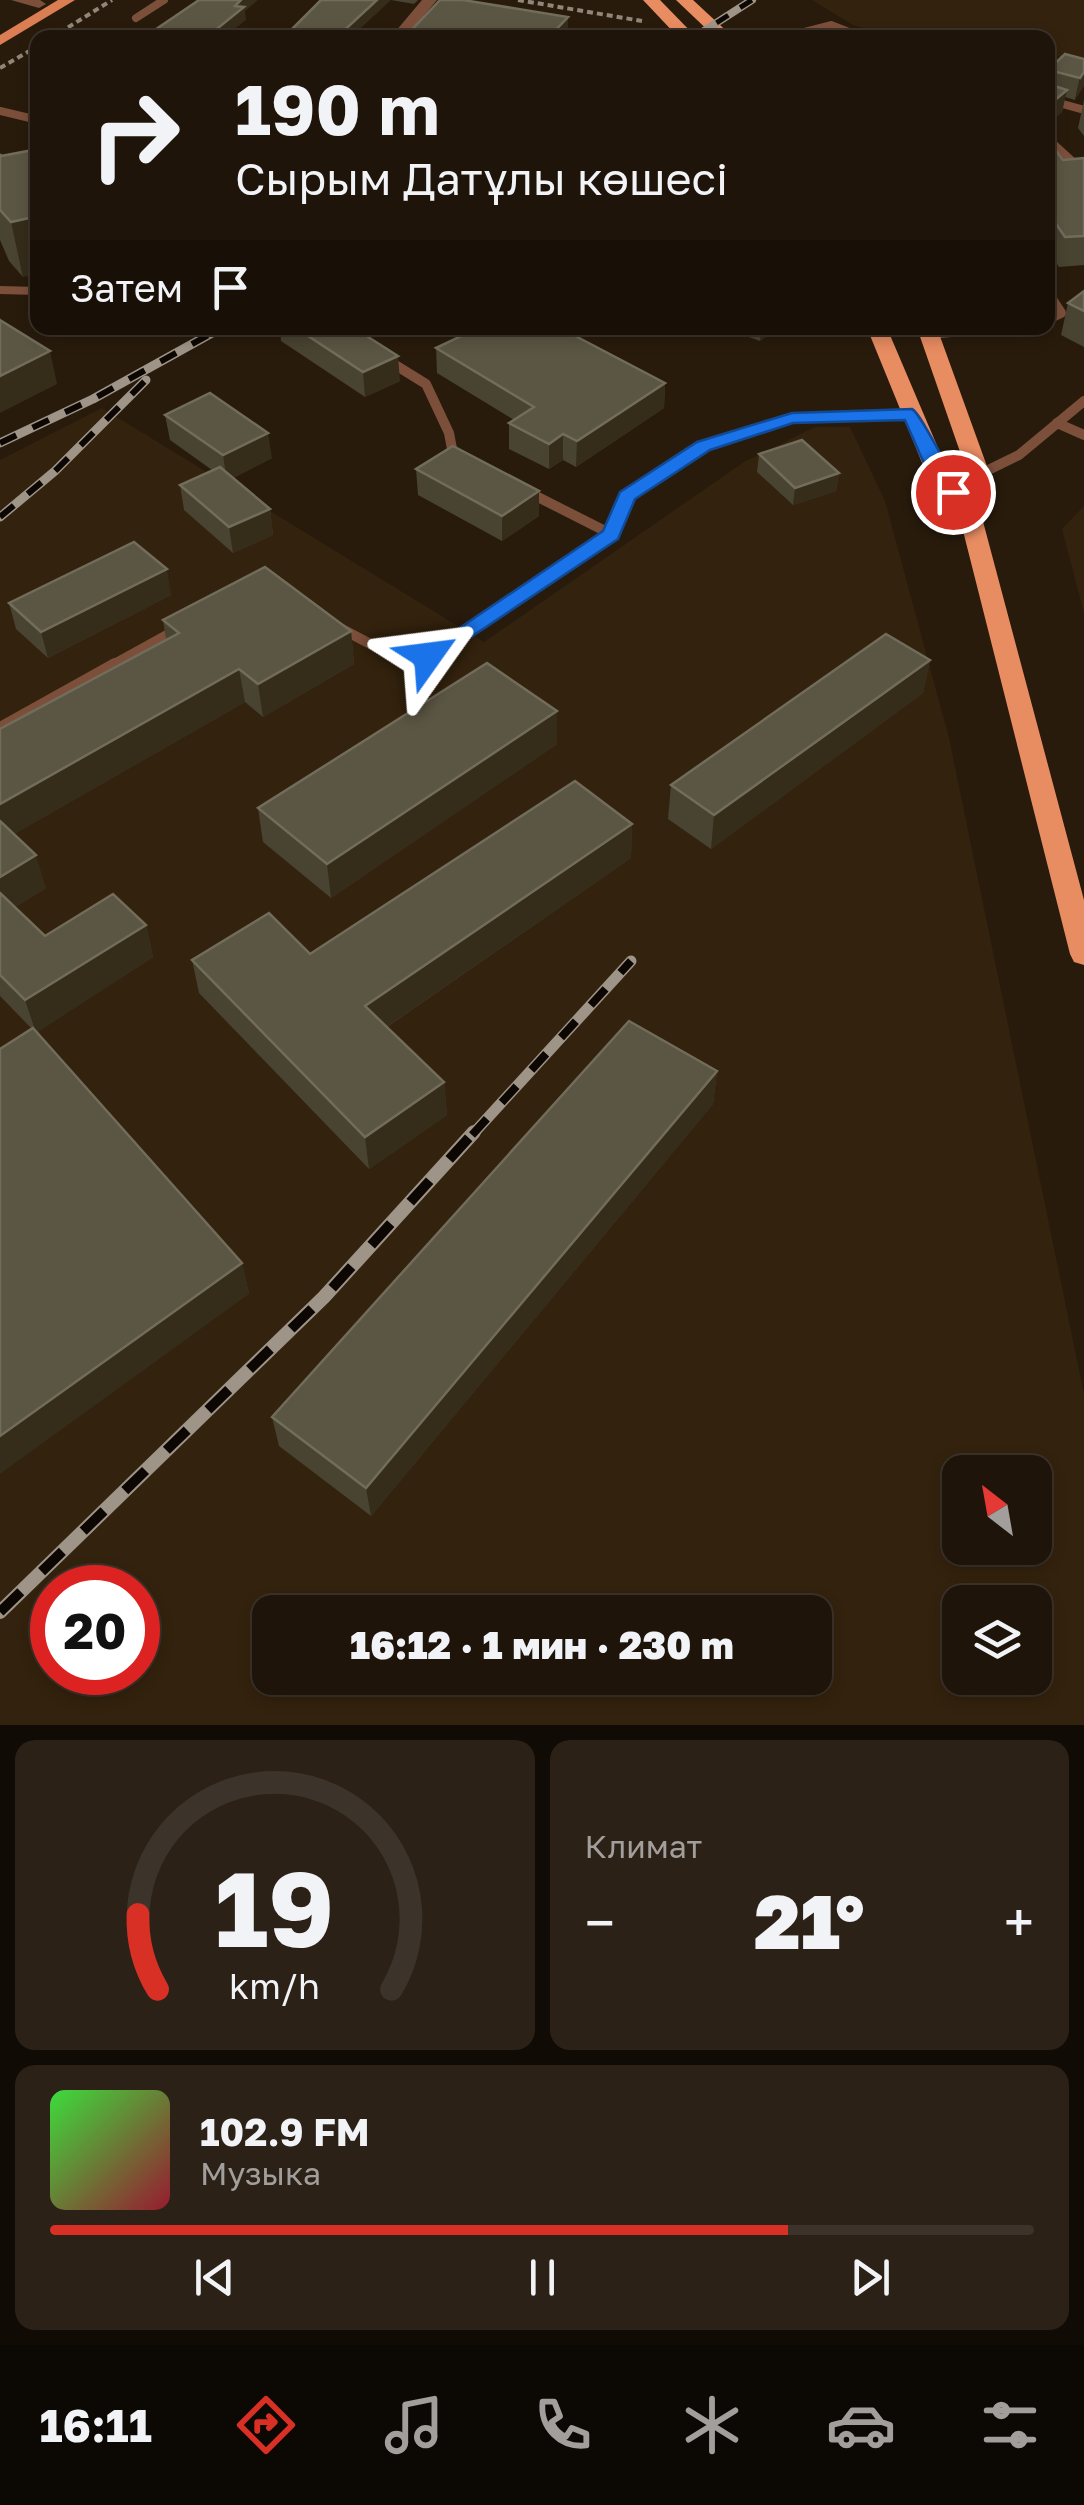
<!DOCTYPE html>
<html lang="ru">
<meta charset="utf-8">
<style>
:root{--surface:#1e1409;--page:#2b2117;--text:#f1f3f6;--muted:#a19e9c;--line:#3c332a;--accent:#d93025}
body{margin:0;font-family:"Golos Text",sans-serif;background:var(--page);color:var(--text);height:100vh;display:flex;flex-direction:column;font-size:38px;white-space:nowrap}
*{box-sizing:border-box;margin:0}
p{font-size:32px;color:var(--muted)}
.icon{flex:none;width:55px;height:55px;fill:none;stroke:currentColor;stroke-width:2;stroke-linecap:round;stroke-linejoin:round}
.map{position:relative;height:1725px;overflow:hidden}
.side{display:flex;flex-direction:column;gap:15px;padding:15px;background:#100b05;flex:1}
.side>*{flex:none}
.guide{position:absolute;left:30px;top:30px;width:1025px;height:305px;border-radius:20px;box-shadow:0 5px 15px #0003,0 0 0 2px var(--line);background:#1e1409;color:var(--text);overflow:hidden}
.needle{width:65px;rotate:329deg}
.controls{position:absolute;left:942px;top:1455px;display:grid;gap:20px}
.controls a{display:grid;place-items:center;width:110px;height:110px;border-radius:20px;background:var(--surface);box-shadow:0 5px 15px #0003,0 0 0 2px var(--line);font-size:50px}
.speed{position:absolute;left:30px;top:1565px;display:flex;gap:20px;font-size:50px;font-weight:700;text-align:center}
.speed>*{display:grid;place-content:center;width:130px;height:130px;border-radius:50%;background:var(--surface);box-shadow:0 5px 15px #0003,0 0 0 2px var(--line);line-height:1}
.speed .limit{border:15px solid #d22;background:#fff;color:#111}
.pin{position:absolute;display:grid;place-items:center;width:85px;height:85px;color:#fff;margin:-42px;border:5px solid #fff;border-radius:50%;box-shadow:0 2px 10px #0007}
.me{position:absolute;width:110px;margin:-55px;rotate:59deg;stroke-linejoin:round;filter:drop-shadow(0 0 8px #0008)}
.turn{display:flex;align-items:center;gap:35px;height:210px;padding:0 40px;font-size:45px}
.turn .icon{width:130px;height:130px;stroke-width:2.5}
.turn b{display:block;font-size:70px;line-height:85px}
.then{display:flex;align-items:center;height:95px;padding:0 40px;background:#0003;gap:20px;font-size:38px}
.big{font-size:75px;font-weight:800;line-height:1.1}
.side .card{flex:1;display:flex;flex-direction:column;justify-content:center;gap:15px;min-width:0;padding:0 35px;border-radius:20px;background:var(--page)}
.side .dial{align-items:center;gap:0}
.dial svg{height:260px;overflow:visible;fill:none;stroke:var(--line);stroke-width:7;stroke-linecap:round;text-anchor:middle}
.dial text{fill:var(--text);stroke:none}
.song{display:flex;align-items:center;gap:30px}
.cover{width:120px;height:120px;border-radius:15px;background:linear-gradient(135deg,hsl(120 70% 55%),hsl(350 70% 35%))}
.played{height:10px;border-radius:5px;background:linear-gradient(90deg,var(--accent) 75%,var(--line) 75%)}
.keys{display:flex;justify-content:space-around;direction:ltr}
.heat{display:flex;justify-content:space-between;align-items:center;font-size:55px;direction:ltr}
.side .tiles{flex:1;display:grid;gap:15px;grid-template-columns:1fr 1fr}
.card:last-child{grid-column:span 2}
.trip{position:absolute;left:252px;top:1595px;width:580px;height:100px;border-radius:20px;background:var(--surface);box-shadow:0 5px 15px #0003,0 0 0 2px var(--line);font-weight:800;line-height:100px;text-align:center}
.menu{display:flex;height:160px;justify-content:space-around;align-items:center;background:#0c0804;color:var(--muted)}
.menu .icon{width:70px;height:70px}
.menu .selected{color:var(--accent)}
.menu b{font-size:45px;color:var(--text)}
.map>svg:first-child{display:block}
</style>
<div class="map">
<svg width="1084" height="1725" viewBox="0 0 1084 1725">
<rect width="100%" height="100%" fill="#281b0c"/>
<g fill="#33220d" fill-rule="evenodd">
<path d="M 812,0 L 1084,0 L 1084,64 L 1048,54 L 1048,38 L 896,37 L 853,25 Z"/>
<path d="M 102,408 L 484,642 L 744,462 L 815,427 L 850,427 L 885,501 L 949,738 L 1084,1394 L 1084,1725 L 0,1725 L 0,460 ZM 960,1472 L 1035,1472 L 1035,1548 L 960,1548 ZM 52,1588 L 138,1588 L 138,1672 L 52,1672 ZM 960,1602 L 1035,1602 L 1035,1678 L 960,1678 ZM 270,1612 L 815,1612 L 815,1678 L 270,1678 Z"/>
<path d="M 1084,506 L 1084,613 L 1062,529 Z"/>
</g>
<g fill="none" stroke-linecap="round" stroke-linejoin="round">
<g stroke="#91867a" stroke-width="4" stroke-dasharray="6 4" stroke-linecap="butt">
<path d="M 518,0 L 642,21"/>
<path d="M 51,38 L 112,0"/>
<path d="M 0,68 L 38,46"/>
</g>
<g stroke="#7c4f3b" stroke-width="8">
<path d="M 136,18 L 164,0"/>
<path d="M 796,34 L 831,25 L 864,38"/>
<path d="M 1048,100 L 1084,110"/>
<path d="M 0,111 L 38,120"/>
<path d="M 1048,139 L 1084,172"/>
<path d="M 0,290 L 38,291"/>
<path d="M 1048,292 L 1050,295"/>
</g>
<g stroke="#7c4f3b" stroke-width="10">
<path d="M 1048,319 L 1061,313 L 1048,293"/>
<path d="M 930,334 L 992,328"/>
<path d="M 384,358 L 426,384 L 449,433 L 453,454 L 462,458"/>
<path d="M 1057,423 L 1084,435"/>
<path d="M 976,476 L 1019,455 L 1084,401"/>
<path d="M 524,490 L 611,534"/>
<path d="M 338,627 L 380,649 L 428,656 L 611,534 L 627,496 L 703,446 L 792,418 L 912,414"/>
<path d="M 111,666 L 178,629"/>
</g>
<path stroke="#7c4f3b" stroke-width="12" d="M 0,728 L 115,664"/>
<g fill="#7c4f3b" fill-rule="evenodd">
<path d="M 11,0 L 40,0 L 46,4 L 39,8 Z"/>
<path d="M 422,0 L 437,0 L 405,38 L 390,38 Z"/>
</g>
<path fill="#dc7e53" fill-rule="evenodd" d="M 58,0 L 75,0 L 0,45 L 0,35 Z"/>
<g fill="#e88c62" fill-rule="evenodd">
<path d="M 643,0 L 660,0 L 697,38 L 679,38 Z"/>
<path d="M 676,0 L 693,0 L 734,38 L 716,38 Z"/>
<path d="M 867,328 L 887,328 L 947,469 L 963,489 L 966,469 L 917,328 L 937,328 L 988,469 L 981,514 L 1084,900 L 1084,965 L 1074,962 L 1070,954 L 959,515 L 925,470 Z"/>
</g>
<defs>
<path id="rail-far3" d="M 693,38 L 752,0"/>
<g id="rail-far2">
<path d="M 0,443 L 93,399 L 221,328"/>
<path d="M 0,517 L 55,471 L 146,380"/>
</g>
<path id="rail-far1" d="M 472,1135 L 631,961"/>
<path id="rail" d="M 0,1612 L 324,1297 L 474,1132"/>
</defs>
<use href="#rail-far3" stroke="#9e9488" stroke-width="8"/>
<use href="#rail-far2" stroke="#9e9488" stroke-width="9"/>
<use href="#rail-far1" stroke="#9e9488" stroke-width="11"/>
<use href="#rail" stroke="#9e9488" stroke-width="14"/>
<use href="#rail-far3" stroke="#0c0703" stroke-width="5" stroke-dasharray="14" stroke-linecap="butt"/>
<use href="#rail-far2" stroke="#0c0703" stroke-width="6" stroke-dasharray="18" stroke-linecap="butt"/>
<use href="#rail-far1" stroke="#0c0703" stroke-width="8" stroke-dasharray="22" stroke-linecap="butt"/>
<use href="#rail" stroke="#0c0703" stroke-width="10" stroke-dasharray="29" stroke-linecap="butt"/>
</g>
<g fill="#494331">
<path d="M 321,0 L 418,0 L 414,4 L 391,0 Z"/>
<path d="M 1084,59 L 1075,100 L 1065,97 L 1062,112 L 1048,124 L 1048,70 Z"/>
<path d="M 1084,100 L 1084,136 L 1078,128 Z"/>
<path d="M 1048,140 L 1063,160 L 1084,158 L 1084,265 L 1059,267 L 1048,251 Z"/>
<path d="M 0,154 L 23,277 L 9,261 L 0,240 Z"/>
<path d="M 1084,291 L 1084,347 L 1061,335 L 1068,303 Z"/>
<path d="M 280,328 L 354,328 L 400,381 L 365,397 L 281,341 Z"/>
<path d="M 723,328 L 777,328 L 760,341 Z"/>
<path d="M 436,348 L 665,383 L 664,408 L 576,467 L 563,460 L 549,469 L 509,449 L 509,423 L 514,420 L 437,373 Z"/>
<path d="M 165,415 L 272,458 L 233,478 L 270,509 L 273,535 L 233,553 L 184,510 L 180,485 L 212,470 L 170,440 Z"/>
<path d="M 759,454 L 839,473 L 836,491 L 793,505 L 757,472 Z"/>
<path d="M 416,469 L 539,516 L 502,541 L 418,495 Z"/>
<path d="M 171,595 L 48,658 L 16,629 L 9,603 Z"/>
<path d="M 163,620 L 351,631 L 354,664 L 263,717 L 245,702 L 14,834 L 46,888 L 15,907 L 45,936 L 146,925 L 153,957 L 37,1032 L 242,1263 L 249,1294 L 32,1029 L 0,996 L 0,729 L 166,639 Z"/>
<path d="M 930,660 L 923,693 L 711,849 L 668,819 L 671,785 Z"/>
<path d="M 557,711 L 557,744 L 331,898 L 263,842 L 258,808 Z"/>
<path d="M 632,824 L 631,858 L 387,1027 L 444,1082 L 447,1115 L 369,1169 L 199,993 L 192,960 L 310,954 Z"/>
<path d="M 717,1071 L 713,1104 L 371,1516 L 279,1446 L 272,1417 Z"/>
</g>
<g fill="#352c1a">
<path d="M 241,0 L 258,0 L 245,11 L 246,20 L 223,38 L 213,32 L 235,6 Z"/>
<path d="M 377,0 L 391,0 L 350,38 L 336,38 Z"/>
<path d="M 568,17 L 568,29 L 560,38 L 548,38 Z"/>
<path d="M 1053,71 L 1049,93 L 1048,93 L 1048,73 Z"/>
<path d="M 1084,72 L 1084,86 L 1075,100 L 1080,78 Z"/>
<path d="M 1067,90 L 1062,112 L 1048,124 L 1048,106 Z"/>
<path d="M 38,216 L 38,274 L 23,277 L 11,222 Z"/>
<path d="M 761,328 L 777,328 L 760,341 Z"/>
<path d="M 50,351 L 57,384 L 0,413 L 0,376 Z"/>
<path d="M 398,356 L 400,381 L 365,397 L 363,372 Z"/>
<path d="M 665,383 L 664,408 L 576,467 L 577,441 Z"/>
<path d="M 268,433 L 272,458 L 227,481 L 223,455 Z"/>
<path d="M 563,434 L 563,460 L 549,469 L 549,444 Z"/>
<path d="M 839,473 L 836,491 L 793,505 L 795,488 Z"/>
<path d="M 539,491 L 539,516 L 502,541 L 502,516 Z"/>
<path d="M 270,509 L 273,535 L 233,553 L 229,527 Z"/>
<path d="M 167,569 L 171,595 L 48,658 L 41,632 Z"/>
<path d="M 351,631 L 354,664 L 263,717 L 258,684 Z"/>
<path d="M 930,660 L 923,693 L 711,849 L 714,815 Z"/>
<path d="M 239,669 L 245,702 L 0,842 L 0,804 Z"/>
<path d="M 557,711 L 557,744 L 331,898 L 327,864 Z"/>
<path d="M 632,824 L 631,858 L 369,1039 L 365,1006 Z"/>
<path d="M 36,855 L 46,888 L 0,916 L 0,877 Z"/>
<path d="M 146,925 L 153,957 L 36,1033 L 25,1000 Z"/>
<path d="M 717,1071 L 713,1104 L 371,1516 L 366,1488 Z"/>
<path d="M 444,1082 L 447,1115 L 369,1169 L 365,1137 Z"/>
<path d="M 242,1263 L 249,1294 L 0,1474 L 0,1436 Z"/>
</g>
<g fill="#5b5543" stroke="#726c5b" stroke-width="2.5">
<path d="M 199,0 L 241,0 L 235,6 L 244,7 L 213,32 L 232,38 L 143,38 Z"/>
<path d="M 321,0 L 377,0 L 336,38 L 283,38 Z"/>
<path d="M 440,0 L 463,0 L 568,17 L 548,38 L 404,38 Z"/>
<path d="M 671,33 L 688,38 L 663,38 Z"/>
<path d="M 1065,54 L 1084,59 L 1084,72 L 1080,78 L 1053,71 L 1048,73 L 1048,70 Z"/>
<path d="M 1048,81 L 1048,84 L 1067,90 L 1048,106 Z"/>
<path d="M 1048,140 L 1063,160 L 1084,158 L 1084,236 L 1065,237 L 1048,212 Z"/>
<path d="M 38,149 L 38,216 L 11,222 L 0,210 L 0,154 L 1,156 Z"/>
<path d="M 1084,291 L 1084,311 L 1068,303 Z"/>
<path d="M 0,320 L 50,351 L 0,376 Z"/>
<path d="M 296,328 L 354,328 L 398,356 L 363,372 Z"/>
<path d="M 478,328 L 560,328 L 665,383 L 577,441 L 563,434 L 549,444 L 509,423 L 534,407 L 436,348 Z"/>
<path d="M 210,393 L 268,433 L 223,455 L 165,415 Z"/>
<path d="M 802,440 L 839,473 L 795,488 L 759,454 Z"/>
<path d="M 453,446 L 539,491 L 502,516 L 416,469 Z"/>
<path d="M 220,467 L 270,509 L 229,527 L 180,485 Z"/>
<path d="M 134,542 L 167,569 L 41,632 L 9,603 Z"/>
<path d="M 265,567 L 351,631 L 258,684 L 239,669 L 0,804 L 0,729 L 179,633 L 163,620 Z"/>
<path d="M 886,634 L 930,660 L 714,815 L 671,785 Z"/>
<path d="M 487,663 L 557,711 L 327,864 L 258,808 Z"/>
<path d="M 575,781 L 632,824 L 365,1006 L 444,1082 L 365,1137 L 192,960 L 269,913 L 310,954 Z"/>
<path d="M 0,821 L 36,855 L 0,877 Z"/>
<path d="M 0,893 L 45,936 L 113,894 L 146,925 L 25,1000 L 0,975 Z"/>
<path d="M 629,1021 L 717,1071 L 366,1488 L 272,1417 Z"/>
<path d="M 33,1028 L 242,1263 L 0,1436 L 0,1049 Z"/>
</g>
<path fill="#1a73e8" stroke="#114b97" stroke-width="2.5" d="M 912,409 C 921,413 951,476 962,492 L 960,495 L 946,495 L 927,470 L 905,420 L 793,423 L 710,450 L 635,499 L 618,539 L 435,661 L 421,661 L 418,656 L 603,531 L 620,492 L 697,442 L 792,413 Z"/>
</svg>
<div class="controls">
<a><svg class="needle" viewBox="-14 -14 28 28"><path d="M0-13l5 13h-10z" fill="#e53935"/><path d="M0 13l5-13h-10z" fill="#a19e9c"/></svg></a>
<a><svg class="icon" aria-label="layers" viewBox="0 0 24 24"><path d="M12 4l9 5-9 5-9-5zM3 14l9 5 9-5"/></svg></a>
</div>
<div class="speed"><div class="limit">20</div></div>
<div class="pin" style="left:953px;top:492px;background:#d93025"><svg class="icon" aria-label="arrive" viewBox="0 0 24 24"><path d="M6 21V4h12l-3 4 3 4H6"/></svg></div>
<svg class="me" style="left:428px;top:656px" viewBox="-20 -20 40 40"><path d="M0-17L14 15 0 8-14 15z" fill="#1a73e8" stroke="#fff" stroke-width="4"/></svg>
<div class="trip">16:12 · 1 мин · 230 m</div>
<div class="guide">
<div class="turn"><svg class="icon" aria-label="right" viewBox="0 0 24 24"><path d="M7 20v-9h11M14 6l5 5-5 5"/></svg><div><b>190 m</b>Сырым Датұлы көшесі</div></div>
<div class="then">Затем<svg class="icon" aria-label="arrive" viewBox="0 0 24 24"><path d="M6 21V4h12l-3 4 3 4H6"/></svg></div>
</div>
</div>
<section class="side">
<div class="tiles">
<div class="card dial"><svg viewBox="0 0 100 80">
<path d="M14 69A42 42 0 1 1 86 69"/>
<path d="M14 69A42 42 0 0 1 8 46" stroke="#d93025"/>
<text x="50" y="56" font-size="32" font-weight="700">19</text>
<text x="50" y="72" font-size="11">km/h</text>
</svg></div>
<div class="card"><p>Климат</p>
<div class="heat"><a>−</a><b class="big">21°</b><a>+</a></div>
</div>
<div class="card">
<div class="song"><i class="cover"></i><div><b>102.9 FM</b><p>Музыка</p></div></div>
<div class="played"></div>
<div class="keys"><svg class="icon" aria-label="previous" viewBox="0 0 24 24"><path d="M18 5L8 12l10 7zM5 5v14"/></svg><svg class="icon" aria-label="pause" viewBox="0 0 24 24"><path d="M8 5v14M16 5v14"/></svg><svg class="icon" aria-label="next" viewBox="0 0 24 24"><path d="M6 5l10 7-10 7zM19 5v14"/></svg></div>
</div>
</div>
</section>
<nav class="menu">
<b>16:11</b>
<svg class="icon selected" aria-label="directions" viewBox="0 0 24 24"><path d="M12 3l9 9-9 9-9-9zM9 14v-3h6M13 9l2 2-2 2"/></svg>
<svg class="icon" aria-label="music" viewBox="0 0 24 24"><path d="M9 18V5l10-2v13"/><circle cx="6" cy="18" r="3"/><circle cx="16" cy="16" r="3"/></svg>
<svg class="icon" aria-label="phone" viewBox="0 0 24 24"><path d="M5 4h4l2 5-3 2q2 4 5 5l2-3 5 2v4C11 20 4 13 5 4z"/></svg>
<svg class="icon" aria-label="climate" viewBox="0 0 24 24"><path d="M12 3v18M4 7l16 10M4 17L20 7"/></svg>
<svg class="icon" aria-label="car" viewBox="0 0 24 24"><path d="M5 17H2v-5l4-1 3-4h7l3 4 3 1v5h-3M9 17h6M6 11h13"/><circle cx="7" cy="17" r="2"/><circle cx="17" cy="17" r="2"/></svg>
<svg class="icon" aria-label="filters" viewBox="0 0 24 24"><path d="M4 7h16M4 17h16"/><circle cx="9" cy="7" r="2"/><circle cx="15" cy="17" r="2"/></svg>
</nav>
